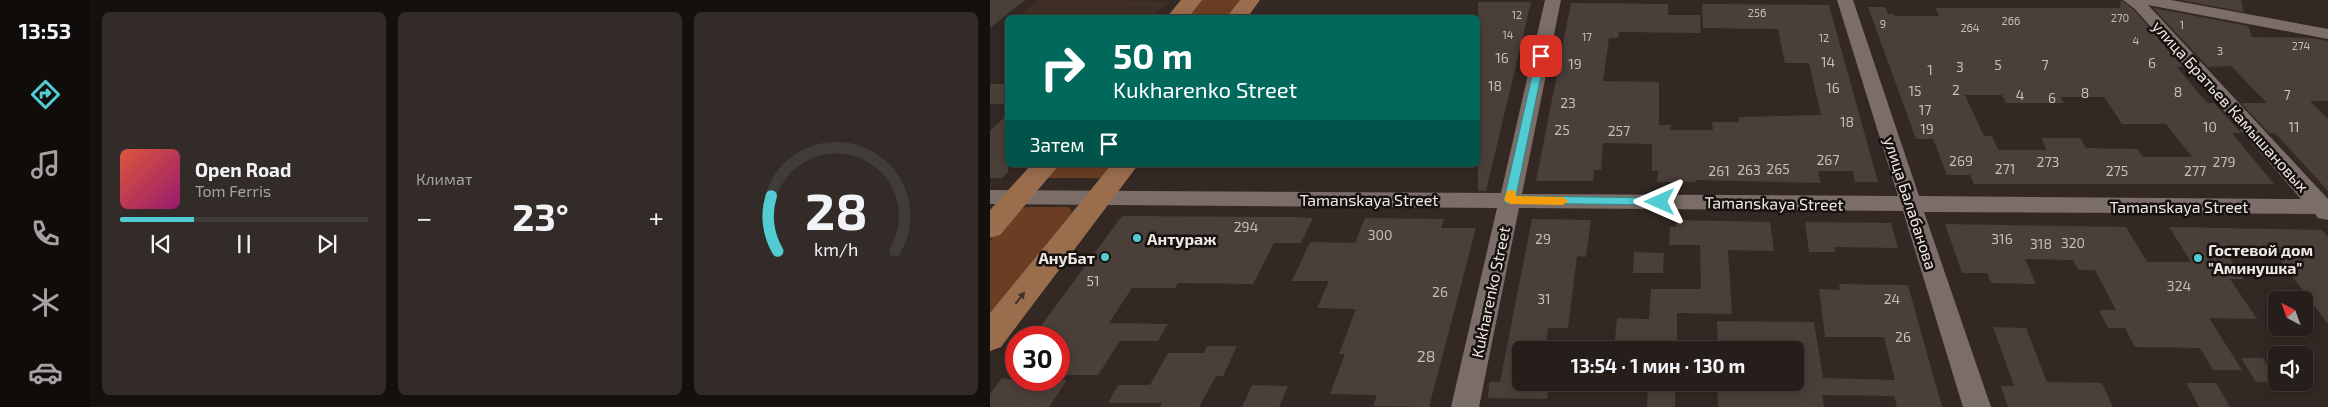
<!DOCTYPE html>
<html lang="ru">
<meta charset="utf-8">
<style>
:root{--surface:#261e1a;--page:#322b27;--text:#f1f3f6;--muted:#a4a2a2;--line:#423c39;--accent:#51ccd2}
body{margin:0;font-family:"Exo 2",sans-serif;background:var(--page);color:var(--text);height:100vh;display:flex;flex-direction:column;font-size:19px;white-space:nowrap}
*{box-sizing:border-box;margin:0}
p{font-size:16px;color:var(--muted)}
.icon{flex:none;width:28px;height:28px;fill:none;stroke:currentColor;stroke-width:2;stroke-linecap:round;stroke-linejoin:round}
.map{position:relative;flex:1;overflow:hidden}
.drawer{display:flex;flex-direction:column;gap:12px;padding:12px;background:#15100e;width:900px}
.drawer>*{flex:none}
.banner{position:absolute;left:15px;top:15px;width:475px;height:152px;border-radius:8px;box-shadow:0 2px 12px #0003,0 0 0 1px var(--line);background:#00695c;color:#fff;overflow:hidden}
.needle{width:32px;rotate:319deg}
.fabs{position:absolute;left:1278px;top:291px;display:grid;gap:10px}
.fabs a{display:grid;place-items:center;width:45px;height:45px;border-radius:8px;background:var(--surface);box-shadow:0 2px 12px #0003,0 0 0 1px var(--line);font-size:25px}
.speed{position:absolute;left:15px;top:326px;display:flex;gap:10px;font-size:25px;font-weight:700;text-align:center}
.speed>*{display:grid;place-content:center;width:65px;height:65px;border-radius:50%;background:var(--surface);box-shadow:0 2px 12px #0003,0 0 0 1px var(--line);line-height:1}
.speed .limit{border:8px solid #d22;background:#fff;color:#111}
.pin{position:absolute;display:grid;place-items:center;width:42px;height:42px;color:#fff;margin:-21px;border-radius:10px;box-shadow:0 2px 8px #0006}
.me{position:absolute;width:55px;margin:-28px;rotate:270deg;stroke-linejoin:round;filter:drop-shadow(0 0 4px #0008)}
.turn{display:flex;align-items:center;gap:18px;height:105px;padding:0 25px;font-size:22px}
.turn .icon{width:65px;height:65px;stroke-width:2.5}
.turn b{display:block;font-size:35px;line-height:42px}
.then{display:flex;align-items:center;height:48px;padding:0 25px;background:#0003;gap:10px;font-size:19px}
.big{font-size:38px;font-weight:700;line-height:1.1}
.drawer .widget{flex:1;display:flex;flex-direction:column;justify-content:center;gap:8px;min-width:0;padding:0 18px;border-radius:8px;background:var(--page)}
.drawer .dial{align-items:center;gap:0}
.dial svg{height:130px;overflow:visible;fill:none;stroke:var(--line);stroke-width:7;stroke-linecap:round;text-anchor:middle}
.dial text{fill:var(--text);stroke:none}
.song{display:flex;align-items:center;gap:15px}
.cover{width:60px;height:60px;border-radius:8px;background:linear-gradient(135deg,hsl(10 70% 55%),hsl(320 70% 35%))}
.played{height:5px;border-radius:2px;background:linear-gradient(90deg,var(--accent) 30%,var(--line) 30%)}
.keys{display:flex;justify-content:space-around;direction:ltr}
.heat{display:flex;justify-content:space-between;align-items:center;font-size:28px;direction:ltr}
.drawer .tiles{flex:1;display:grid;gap:12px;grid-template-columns:repeat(3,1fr)}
.trip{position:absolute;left:522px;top:341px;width:292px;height:50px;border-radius:8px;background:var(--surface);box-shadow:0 2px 12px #0003,0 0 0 1px var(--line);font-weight:700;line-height:50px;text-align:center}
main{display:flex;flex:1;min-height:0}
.tabs{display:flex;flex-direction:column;width:90px;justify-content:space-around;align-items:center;background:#0f0c0a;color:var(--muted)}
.tabs .icon{width:35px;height:35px}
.tabs .on{color:var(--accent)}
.tabs b{font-size:22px;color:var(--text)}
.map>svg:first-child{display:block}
</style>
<main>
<nav class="tabs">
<b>13:53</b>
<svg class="icon on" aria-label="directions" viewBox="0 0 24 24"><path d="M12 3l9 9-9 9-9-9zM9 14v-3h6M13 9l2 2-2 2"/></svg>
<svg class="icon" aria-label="music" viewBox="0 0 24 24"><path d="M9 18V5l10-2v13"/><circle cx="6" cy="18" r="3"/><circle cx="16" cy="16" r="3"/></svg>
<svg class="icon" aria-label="phone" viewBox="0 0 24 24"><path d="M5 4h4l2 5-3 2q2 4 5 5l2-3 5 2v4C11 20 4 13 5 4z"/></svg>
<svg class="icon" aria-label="climate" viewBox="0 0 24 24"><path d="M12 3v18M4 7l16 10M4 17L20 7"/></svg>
<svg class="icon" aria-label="car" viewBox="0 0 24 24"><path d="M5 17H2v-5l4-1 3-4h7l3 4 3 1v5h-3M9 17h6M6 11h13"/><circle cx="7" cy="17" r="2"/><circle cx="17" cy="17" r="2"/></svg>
</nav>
<section class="drawer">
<div class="tiles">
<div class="widget">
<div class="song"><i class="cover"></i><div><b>Open Road</b><p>Tom Ferris</p></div></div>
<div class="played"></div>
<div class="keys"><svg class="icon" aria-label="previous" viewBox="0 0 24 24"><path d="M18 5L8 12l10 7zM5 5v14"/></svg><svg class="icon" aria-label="pause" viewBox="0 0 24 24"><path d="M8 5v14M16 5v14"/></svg><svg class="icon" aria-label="next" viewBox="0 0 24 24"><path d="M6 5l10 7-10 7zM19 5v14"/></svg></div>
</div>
<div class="widget"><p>Климат</p>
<div class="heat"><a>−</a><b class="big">23°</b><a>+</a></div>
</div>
<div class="widget dial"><svg viewBox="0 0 100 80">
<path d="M14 69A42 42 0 1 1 86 69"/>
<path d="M14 69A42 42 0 0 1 10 35" stroke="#51ccd2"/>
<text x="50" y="56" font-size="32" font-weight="700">28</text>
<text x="50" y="72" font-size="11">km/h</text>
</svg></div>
</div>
</section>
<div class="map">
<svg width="1338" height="407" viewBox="0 0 1338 407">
<rect width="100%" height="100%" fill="#332823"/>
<path fill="#3f2e25" d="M 48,0 L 75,0 L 179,1 L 163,17 L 27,17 Z"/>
<g fill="#6b3e23">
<path d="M 210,0 L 252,0 L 238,17 L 195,18 Z"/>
<path d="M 66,165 L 122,165 L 112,178 L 55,178 Z"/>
<path d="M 36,207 L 79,207 L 82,212 L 0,314 L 0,241 L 25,211 Z"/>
</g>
<g fill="#4b3f39" fill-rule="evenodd">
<path d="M 0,0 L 35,0 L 0,28 Z"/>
<path d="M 1131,0 L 1144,10 L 1193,67 L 1187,67 L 1217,103 L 1224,103 L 1251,133 L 1242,133 L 1284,184 L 984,184 L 980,175 L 957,175 L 943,139 L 926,139 L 878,7 L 895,7 L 898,14 L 904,14 L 905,16 L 949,16 L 945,8 L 1130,8 ZM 975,95 L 1012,95 L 1016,103 L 1074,103 L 1070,97 L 1114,97 L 1132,124 L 1176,124 L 1202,157 L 1153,157 L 1147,149 L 1096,148 L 1090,138 L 1051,138 L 1057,150 L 1008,150 L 1002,136 L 994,136 Z"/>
<path d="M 1191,0 L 1251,0 L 1254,12 Z"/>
<path d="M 488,2 L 541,2 L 496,191 L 488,191 Z"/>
<path d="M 581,3 L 678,4 L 678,15 L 710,15 L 711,33 L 629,32 L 628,38 L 619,38 L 613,81 L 669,82 L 669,125 L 681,125 L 680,130 L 723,130 L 722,122 L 749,122 L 749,117 L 831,115 L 819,63 L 795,63 L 788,29 L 713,28 L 712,4 L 839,5 L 888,182 L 865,182 L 863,171 L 828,171 L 831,183 L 706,180 L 706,182 L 667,182 L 668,171 L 662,171 L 662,144 L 613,143 L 611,170 L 604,170 L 603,181 L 546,181 Z"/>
<path d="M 1163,8 L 1258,26 L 1262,37 L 1320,38 L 1338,41 L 1338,101 L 1320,101 L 1338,119 L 1338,191 L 1285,133 L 1279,133 L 1251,103 L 1277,103 L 1241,66 L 1218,67 Z"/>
<rect x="0" y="84" width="18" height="20"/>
<path d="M 18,114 L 18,172 L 12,178 L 0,178 L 0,131 Z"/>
<path d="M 132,216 L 301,217 L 323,218 L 311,243 L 284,243 L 263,284 L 188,283 L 185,288 L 142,288 L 119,323 L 178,324 L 168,341 L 130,341 L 108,375 L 69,375 L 69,338 L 42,338 Z"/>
<path d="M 375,218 L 454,219 L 451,228 L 486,228 L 439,407 L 383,406 L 387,395 L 340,394 L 355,354 L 349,354 L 366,309 L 327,308 L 339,281 L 302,281 L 320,242 L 365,243 Z"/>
<path d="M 542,219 L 601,220 L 596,257 L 587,256 L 578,328 L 558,328 L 556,345 L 531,345 L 531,382 L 560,382 L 557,399 L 498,398 L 499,382 L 510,382 Z"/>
<path d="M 686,220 L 780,222 L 784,251 L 738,250 L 742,314 L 687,313 L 687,350 L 624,350 L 627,318 L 659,319 L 661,289 L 711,289 L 710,245 L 679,245 L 680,227 L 686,227 Z"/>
<path d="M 815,222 L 901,223 L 908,248 L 844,247 L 845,252 L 819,252 Z"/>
<path d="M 955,224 L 1136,227 L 1157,262 L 1201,262 L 1179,227 L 1332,230 L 1338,237 L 1338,324 L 1281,248 L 1232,247 L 1254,279 L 1240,279 L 1267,319 L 1219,318 L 1252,370 L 1223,370 L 1210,348 L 1145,347 L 1135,328 L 1118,328 L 1109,310 L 1126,310 L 1105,270 L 1088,270 L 1083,260 L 1035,259 L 1046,284 L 1001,283 L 997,273 L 972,273 Z"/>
<path d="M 644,252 L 674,253 L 673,273 L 643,273 Z"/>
<path d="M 849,284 L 918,285 L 952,407 L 907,407 L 904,396 L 832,395 L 834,407 L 728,407 L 727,382 L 806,382 L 806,350 L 802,350 L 801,341 L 756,340 L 757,350 L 728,350 L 727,321 L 824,322 L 833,378 L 905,380 L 894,337 L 835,337 L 829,289 L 850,290 Z"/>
<path d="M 1003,327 L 1036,328 L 1057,382 L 1112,383 L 1123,407 L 1018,407 L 1011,386 L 1024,386 Z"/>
<path d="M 217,346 L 247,346 L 233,376 L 226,376 L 209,407 L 170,407 L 172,403 L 118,403 L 128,385 L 160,385 L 178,353 L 214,353 Z"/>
<path d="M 1251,358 L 1273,358 L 1286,382 L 1266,382 Z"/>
<path d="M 12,378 L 26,380 L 77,380 L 59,407 L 0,407 L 0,394 Z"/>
<path d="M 658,382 L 685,382 L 685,407 L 657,407 Z"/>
<path d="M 1196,383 L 1226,383 L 1240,407 L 1209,407 Z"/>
<path d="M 262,385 L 298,386 L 289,407 L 252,407 Z"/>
</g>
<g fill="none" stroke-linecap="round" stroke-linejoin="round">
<path fill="#7b6e68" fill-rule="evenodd" d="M 555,0 L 571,0 L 532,194 L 908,196 L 847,0 L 863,0 L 929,196 L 1311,199 L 1145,9 L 1133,0 L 1181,0 L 1338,29 L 1338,39 L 1158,5 L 1338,199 L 1338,220 L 1328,218 L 1325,214 L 934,212 L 1001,407 L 973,407 L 913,211 L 529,208 L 489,407 L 461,407 L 507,208 L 0,204 L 0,190 L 511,193 Z"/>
<g fill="#9a6d4d" fill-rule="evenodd">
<path d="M 191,0 L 212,0 L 198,18 L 176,18 Z"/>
<path d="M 250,0 L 270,0 L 257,18 L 236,18 Z"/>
<path d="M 41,165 L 69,165 L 10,235 L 0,238 L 0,210 Z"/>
<path d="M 121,165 L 148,165 L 11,347 L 0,351 L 0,313 Z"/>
</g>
</g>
<defs><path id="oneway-solid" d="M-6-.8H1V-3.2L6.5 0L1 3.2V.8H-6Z" transform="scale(1.25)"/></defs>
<use fill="#453225" href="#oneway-solid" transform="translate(30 298) rotate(-52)"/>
<path fill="#51ccd2" stroke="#358588" d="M 547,54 L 555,56 L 526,196 L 670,198 L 676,202 L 675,205 L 516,203 L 514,200 Z"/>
<path fill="#f59e0b" d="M 521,190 L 525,191 L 526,196 L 573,197 L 578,201 L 573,205 L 520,204 L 514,200 L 517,191 Z"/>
<g fill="#51ccd2" stroke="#171210" stroke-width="2">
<circle cx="147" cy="238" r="5"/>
<circle cx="115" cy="257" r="5"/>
<circle cx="1208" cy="258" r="5"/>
</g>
<g text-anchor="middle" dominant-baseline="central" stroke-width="5" stroke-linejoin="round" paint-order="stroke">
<g font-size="11" fill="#c6beb9">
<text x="767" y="12">256</text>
<text x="527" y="14">12</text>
<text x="1130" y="17">270</text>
<text x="1021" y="20">266</text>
<text x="893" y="23">9</text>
<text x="1192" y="24">1</text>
<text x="980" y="27">264</text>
<text x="518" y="34">14</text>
<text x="597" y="36">17</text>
<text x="834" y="37">12</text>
<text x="1146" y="40">4</text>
<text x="1311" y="45">274</text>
<text x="1230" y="50">3</text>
</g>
<g font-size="14" fill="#c6beb9">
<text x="512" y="57">16</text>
<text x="838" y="61">14</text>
<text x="1162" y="62">6</text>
<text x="585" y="63">19</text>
<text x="1008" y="64">5</text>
<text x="1055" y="64">7</text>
<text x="970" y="66">3</text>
<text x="940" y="69">1</text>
<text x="505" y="85">18</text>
<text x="843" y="87">16</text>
<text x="966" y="89">2</text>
<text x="925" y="90">15</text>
<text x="1188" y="91">8</text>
<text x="1095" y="92">8</text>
<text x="1030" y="94">4</text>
<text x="1297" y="94">7</text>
<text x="1062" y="97">6</text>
<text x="578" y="102">23</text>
<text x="935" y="109">17</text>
<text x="857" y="121">18</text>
<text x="1220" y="126">10</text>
<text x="1304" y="126">11</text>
<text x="937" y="128">19</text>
<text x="572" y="129">25</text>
<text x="629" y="130">257</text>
<text x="838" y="159">267</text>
<text x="971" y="160">269</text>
<text x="1058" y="161">273</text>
<text x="1234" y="161">279</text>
<text x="788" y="168">265</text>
<text x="1015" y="168">271</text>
<text x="759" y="169">263</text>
<text x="729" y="170">261</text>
<text x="1127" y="170">275</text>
<text x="1205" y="170">277</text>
<text x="256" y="226">294</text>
<text x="390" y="234">300</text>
<text x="553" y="238">29</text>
<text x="1012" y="238">316</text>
<text x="1083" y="242">320</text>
<text x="1051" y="243">318</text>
<text x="103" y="280">51</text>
<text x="1189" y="285">324</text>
<text x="450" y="291">26</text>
<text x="554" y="298">31</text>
<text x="902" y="298">24</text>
<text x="913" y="336">26</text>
</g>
<g font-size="16" fill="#efe8e4" stroke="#171210">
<text transform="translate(1241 106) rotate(48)">улица Братьев Камышановых</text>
<text x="379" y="199">Tamanskaya Street</text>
<text transform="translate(784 203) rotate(1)">Tamanskaya Street</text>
<text transform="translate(921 203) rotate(72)">улица Балабанова</text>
<text x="1189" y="206">Tamanskaya Street</text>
<text transform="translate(500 292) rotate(-78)">Kukharenko Street</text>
</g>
<g font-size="16" font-weight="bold" fill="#efe8e4" stroke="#171210" text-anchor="start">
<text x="157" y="238">Антураж</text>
<text x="1218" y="249">Гостевой дом<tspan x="1218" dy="18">"Аминушка"</tspan></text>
<text x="105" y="257" text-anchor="end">АнуБат</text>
</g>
<g font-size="16" fill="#c6beb9">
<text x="436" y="355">28</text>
</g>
</g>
</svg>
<div class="fabs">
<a><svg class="needle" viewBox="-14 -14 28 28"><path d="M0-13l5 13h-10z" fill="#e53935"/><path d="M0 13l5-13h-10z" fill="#a4a2a2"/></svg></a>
<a><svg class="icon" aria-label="sound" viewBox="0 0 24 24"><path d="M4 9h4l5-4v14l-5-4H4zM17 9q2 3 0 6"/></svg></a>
</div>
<div class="speed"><div class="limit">30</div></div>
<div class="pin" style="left:551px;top:56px;background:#d93025"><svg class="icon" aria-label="arrive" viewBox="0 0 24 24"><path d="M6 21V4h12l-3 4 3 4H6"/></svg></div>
<svg class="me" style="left:670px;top:202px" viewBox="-20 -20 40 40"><path d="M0-17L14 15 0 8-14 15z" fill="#51ccd2" stroke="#fff" stroke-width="4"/></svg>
<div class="trip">13:54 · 1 мин · 130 m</div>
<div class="banner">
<div class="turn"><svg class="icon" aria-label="right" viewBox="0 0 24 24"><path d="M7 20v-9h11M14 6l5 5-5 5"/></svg><div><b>50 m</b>Kukharenko Street</div></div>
<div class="then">Затем<svg class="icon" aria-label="arrive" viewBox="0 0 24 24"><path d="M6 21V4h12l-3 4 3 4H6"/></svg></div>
</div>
</div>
</main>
